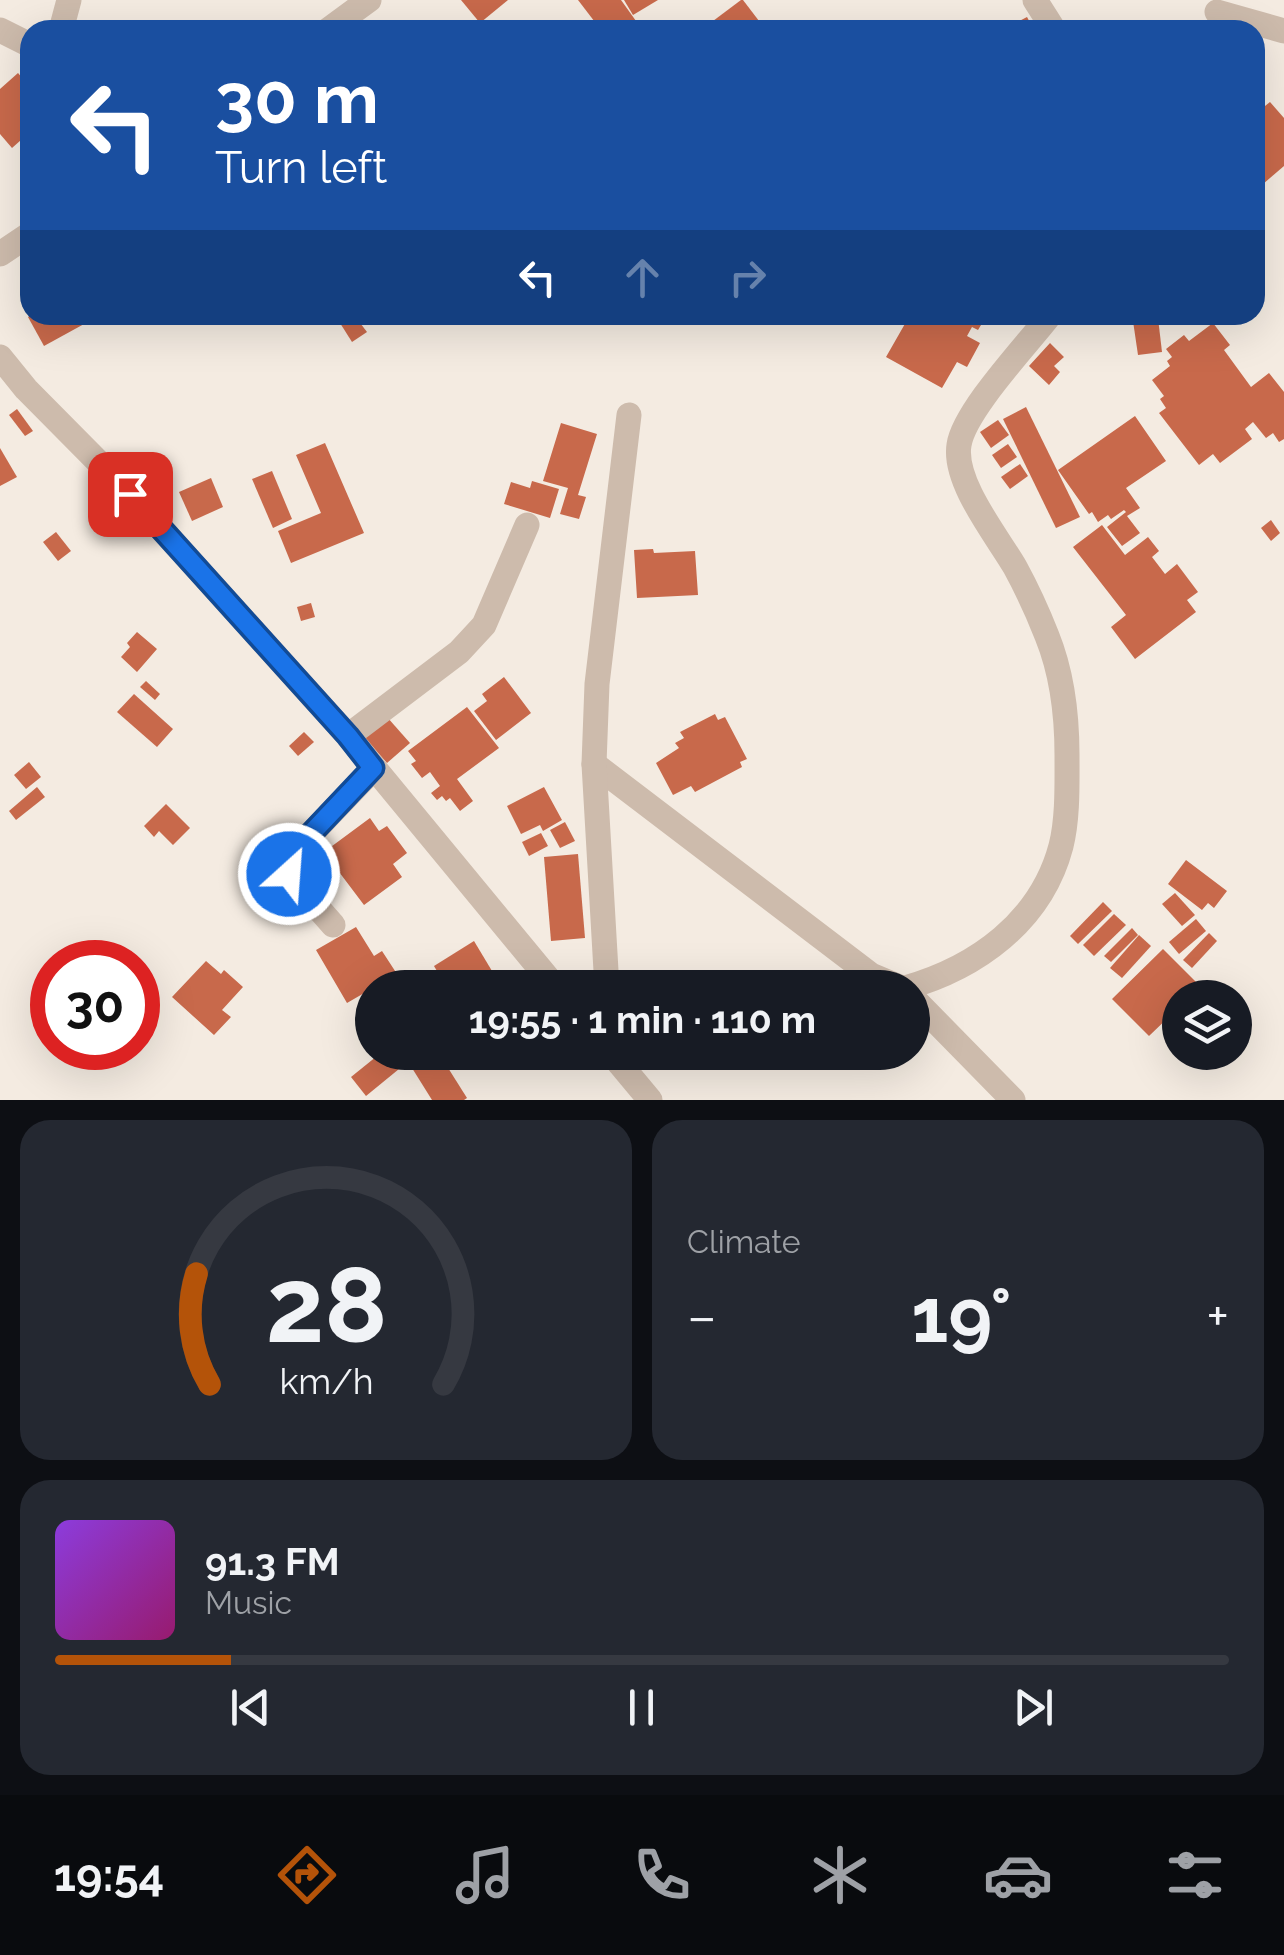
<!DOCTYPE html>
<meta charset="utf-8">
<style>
:root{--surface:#171b24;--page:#242831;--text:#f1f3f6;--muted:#9ea1a6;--line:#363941;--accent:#b45309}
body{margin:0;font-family:Raleway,sans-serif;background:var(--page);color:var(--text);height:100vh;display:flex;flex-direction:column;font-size:38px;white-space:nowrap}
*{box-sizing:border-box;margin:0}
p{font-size:32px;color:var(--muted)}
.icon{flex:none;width:55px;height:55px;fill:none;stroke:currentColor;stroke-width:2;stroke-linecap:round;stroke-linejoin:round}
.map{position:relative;height:1100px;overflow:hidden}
.sheet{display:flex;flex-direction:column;gap:20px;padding:20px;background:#0d0f14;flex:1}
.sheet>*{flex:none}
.top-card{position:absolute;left:20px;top:20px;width:1245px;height:305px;border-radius:30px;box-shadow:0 10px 40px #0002;background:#1a4fa0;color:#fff;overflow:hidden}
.tools{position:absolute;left:1162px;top:980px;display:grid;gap:20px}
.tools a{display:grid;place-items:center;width:90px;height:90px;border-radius:50%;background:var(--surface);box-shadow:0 10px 40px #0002;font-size:50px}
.speed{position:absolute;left:30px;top:940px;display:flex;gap:20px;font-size:50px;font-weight:700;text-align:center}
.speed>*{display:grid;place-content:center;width:130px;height:130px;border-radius:50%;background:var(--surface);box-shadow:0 10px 40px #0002;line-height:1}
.speed .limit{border:15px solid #d22;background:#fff;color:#111}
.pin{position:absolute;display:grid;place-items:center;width:85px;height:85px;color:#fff;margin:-42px;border-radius:20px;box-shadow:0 5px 15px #0006}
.me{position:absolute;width:110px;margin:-55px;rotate:26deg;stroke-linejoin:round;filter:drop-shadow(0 0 8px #0008)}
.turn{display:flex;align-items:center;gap:35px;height:210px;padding:0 30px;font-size:45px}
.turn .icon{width:130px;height:130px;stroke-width:2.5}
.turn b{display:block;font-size:70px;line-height:85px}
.lanes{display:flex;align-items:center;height:95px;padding:0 30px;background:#0003;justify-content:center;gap:50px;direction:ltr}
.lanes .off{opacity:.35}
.big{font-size:75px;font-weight:700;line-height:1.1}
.sheet .tile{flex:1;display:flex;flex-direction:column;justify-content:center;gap:15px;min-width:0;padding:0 35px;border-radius:30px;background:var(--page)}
.sheet .dial{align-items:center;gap:0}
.dial svg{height:260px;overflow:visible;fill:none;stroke:var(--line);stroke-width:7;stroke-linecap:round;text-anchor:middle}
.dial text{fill:var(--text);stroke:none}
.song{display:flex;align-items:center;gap:30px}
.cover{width:120px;height:120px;border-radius:15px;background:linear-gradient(135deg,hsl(270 70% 55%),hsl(320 70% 35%))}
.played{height:10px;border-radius:5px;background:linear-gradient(90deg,var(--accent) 15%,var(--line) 15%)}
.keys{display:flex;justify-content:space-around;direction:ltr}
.heat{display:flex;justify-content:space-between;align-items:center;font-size:55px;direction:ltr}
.sheet .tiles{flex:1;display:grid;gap:20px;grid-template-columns:1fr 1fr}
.tile:last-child{grid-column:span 2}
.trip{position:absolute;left:355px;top:970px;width:575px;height:100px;border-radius:50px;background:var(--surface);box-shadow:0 10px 40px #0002;font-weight:700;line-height:100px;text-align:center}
.menu{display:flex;height:160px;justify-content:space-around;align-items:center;background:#090b0e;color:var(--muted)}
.menu .icon{width:70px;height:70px}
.menu .current{color:var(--accent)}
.menu b{font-size:45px;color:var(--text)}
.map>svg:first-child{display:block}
</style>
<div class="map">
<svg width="1284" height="1100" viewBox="0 0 1284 1100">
<rect width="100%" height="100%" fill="#f4ebe1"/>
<g fill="#c8694b">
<path d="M 461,0 L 508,0 L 480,23 Z"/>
<path d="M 578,0 L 621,0 L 636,21 L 623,30 L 601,30 Z"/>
<path d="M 624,0 L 658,0 L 633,15 Z"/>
<path d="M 743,0 L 766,30 L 701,30 L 741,0 Z"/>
<path d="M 1027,17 L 1034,30 L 1002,30 Z"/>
<path d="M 18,73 L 30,87 L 30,132 L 12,148 L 0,134 L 0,89 Z"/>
<path d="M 1270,102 L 1284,118 L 1284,166 L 1255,191 L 1255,114 Z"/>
<path d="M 31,315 L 93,315 L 95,318 L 44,346 L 28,317 Z"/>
<path d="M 354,315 L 367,332 L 352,342 L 340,323 Z"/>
<path d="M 910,315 L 987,315 L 978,330 L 972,327 L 967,336 L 980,343 L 967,367 L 957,362 L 942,388 L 886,357 Z"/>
<path d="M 1158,318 L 1162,352 L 1138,355 L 1133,321 Z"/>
<path d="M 1213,323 L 1230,345 L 1224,350 L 1251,387 L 1269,373 L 1284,392 L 1284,439 L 1279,442 L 1273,433 L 1266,438 L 1253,422 L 1245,429 L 1252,439 L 1220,463 L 1213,454 L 1199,465 L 1159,413 L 1166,408 L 1160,399 L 1164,396 L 1152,380 L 1170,366 L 1167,361 L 1172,357 L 1166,349 L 1184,335 L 1189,341 Z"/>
<path d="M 1050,343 L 1064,357 L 1054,366 L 1060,372 L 1049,385 L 1029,366 Z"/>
<path d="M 1026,407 L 1080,517 L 1056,528 L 1003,419 Z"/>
<path d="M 17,409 L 33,431 L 25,436 L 9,415 Z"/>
<path d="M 1135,416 L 1166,461 L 1126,488 L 1140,508 L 1127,516 L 1140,533 L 1122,546 L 1107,527 L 1126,512 L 1124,510 L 1111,519 L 1108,515 L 1098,522 L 1092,512 L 1089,514 L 1058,470 Z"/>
<path d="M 998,420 L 1009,435 L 991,448 L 980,432 Z"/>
<path d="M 561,423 L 597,434 L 578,495 L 586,497 L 579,519 L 560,514 L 568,488 L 543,481 Z"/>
<path d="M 325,443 L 364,533 L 291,563 L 278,531 L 321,513 L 296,455 Z"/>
<path d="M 1008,444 L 1017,457 L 1001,468 L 992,455 Z"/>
<path d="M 0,448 L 17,477 L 0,486 Z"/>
<path d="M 1020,464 L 1028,476 L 1010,489 L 1001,477 Z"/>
<path d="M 272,471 L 292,519 L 273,528 L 252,479 Z"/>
<path d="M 211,478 L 223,507 L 192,521 L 179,492 Z"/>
<path d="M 532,481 L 559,489 L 550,518 L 504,504 L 511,482 L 530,488 Z"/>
<path d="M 1271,520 L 1280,533 L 1271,541 L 1261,528 Z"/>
<path d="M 1102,525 L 1125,555 L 1148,537 L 1159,551 L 1152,557 L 1165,574 L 1177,564 L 1198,592 L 1187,600 L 1196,612 L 1135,659 L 1111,627 L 1126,615 L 1073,547 Z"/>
<path d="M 56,532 L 71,551 L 58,561 L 43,542 Z"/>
<path d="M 653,549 L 654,553 L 695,551 L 698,595 L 637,598 L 634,550 Z"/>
<path d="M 311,603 L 315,617 L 301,621 L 297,607 Z"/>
<path d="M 137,632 L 157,649 L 137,672 L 121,657 L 130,647 L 127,643 Z"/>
<path d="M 504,677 L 531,713 L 496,740 L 474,711 L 487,701 L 482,694 Z"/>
<path d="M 146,681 L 160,694 L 155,700 L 140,687 Z"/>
<path d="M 134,694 L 173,729 L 157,747 L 117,712 Z"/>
<path d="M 467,707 L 499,748 L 457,779 L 473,801 L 460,811 L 450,798 L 446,801 L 442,796 L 437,800 L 431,793 L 440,786 L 430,772 L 422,778 L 411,764 L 416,761 L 408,751 Z"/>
<path d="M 715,714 L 718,720 L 725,717 L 747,759 L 740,762 L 742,767 L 695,792 L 691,786 L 673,795 L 656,763 L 679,748 L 675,743 L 684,738 L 680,732 Z"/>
<path d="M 387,717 L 410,743 L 387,763 L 364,737 Z"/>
<path d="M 304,732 L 314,742 L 298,756 L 289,746 Z"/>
<path d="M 29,762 L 41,777 L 26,789 L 14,775 Z"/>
<path d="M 37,787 L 45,797 L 16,820 L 9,811 Z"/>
<path d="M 544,787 L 562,820 L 543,831 L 540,825 L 521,834 L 507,806 Z"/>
<path d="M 166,804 L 190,828 L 173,845 L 159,831 L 154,837 L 144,826 Z"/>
<path d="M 370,818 L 379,831 L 387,826 L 407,853 L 393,864 L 402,877 L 364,905 L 324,852 Z"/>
<path d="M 565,822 L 575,841 L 560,848 L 550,830 Z"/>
<path d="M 541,833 L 548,846 L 529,856 L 522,842 Z"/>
<path d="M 578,854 L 585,938 L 551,941 L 544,857 Z"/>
<path d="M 1186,860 L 1227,891 L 1214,908 L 1208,903 L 1202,910 L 1168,884 Z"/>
<path d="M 1175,893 L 1195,915 L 1182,926 L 1162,904 Z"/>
<path d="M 1103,902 L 1112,911 L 1078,944 L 1070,936 Z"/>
<path d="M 1114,914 L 1126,925 L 1094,956 L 1083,945 Z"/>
<path d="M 1196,919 L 1206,931 L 1179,954 L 1169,942 Z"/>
<path d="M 356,927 L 374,956 L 382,951 L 397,974 L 347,1003 L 316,950 Z"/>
<path d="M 1132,928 L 1138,935 L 1111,962 L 1104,956 Z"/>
<path d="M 1209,933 L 1217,941 L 1192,968 L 1183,960 Z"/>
<path d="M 1139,935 L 1151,946 L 1122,978 L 1110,968 Z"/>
<path d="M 474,941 L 492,971 L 465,988 L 447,988 L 434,966 Z"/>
<path d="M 1163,949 L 1197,983 L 1180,998 L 1170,1008 L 1174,1012 L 1149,1036 L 1112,999 Z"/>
<path d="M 206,961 L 221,974 L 224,970 L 243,987 L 222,1010 L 231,1017 L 214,1035 L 172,997 Z"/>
<path d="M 405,970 L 418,988 L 381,988 Z"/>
<path d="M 382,1052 L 399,1069 L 366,1096 L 351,1077 Z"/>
<path d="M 438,1052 L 467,1098 L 464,1100 L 432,1100 L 412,1068 Z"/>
</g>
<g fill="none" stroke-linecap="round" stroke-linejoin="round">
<g stroke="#cdbbac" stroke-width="25">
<path d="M 1035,0 L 1054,30"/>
<path d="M 1217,12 L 1284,31"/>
<path d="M 0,30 L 30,45"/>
<path d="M 61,30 L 69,0"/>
<path d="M 328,30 L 369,0"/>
<path d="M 0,254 L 30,234"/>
<path d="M 0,357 L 26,389 L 130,494 L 348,736 L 556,988"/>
<path d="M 348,736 L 459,652 L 484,625 L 527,525"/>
<path d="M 594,764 L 871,975 L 902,988"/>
<path d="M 333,925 L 289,875 L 288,858 L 373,769"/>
<path d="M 607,988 L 594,764 L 597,684 L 629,415"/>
<path d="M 905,988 C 976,968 1041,922 1061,846 C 1068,818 1067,785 1067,755 C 1067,716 1062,673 1047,636 C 1038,613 1027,589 1015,567 C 997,536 953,482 959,445 C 964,411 1027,345 1050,315"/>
<path d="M 912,997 L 1013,1100"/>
<path d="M 610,1052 L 650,1100"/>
</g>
</g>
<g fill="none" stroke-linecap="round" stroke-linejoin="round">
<defs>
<path id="route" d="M 130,494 L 348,736 L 373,768 L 288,858 L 289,874"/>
</defs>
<use href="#route" stroke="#114b97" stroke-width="25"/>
<use href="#route" stroke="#1a73e8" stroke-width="18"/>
</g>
</svg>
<div class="tools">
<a><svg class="icon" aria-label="layers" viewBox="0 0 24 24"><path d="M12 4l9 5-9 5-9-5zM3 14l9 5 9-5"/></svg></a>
</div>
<div class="speed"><div class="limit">30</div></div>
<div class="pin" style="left:130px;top:494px;background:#d93025"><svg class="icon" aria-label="arrive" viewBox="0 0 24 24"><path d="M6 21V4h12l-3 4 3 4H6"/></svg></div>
<svg class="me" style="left:289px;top:874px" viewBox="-20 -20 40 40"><circle r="17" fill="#1a73e8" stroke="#fff" stroke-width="3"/><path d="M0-11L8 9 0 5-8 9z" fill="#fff"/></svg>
<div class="trip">19:55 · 1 min · 110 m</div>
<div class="top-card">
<div class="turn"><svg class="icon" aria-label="left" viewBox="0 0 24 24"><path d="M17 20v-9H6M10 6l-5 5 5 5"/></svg><div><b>30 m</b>Turn left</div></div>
<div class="lanes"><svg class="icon" aria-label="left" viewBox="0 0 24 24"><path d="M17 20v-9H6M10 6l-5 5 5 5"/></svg><svg class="icon off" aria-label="ahead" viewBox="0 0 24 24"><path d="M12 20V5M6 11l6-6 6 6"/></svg><svg class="icon off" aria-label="right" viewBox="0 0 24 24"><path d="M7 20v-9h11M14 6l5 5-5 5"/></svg></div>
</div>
</div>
<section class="sheet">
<div class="tiles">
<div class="tile dial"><svg viewBox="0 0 100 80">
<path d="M14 69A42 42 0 1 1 86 69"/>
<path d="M14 69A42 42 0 0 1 10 35" stroke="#b45309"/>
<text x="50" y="56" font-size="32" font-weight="700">28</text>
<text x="50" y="72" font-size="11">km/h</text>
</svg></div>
<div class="tile"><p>Climate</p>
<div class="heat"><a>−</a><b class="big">19°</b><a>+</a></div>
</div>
<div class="tile">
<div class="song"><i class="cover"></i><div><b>91.3 FM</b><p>Music</p></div></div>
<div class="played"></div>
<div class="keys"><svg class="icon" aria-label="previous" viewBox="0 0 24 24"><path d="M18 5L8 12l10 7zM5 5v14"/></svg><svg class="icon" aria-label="pause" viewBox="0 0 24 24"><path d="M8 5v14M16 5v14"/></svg><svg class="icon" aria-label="next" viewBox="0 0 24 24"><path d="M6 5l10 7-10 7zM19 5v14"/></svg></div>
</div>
</div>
</section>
<nav class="menu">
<b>19:54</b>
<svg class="icon current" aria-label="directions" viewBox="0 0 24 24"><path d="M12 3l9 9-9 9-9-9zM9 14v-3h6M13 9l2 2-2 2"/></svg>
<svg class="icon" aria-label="music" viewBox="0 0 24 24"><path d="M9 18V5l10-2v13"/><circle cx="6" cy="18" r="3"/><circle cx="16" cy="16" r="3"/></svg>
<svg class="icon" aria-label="phone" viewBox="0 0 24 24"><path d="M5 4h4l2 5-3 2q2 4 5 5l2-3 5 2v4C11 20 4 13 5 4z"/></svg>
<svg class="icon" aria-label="climate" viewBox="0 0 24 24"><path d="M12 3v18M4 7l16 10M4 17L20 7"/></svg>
<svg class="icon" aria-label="car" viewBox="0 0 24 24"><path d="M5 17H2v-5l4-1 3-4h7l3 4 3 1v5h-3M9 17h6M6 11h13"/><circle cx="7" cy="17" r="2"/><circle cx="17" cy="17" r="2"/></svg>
<svg class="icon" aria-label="filters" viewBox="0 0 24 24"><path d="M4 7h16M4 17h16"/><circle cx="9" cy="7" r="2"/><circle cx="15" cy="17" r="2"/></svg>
</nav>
